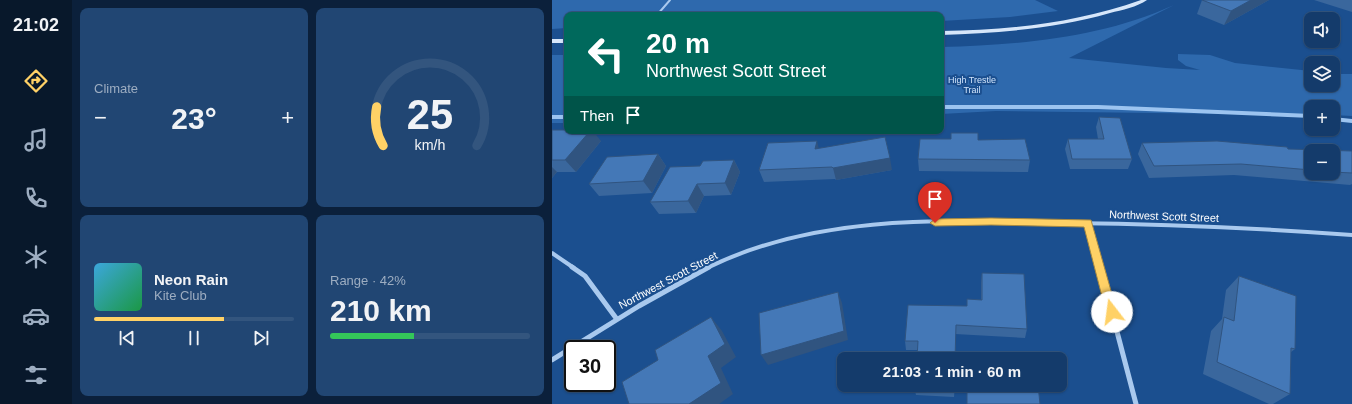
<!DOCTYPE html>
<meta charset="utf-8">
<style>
:root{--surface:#143b6b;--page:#214673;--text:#f1f3f6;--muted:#9dadc1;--line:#33557e;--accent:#ffd166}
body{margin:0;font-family:Arial,sans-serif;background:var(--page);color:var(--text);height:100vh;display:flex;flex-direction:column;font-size:15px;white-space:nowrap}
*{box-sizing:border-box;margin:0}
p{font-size:13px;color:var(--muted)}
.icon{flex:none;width:22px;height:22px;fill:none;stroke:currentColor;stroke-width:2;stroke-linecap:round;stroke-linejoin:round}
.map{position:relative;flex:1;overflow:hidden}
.drawer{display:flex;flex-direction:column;gap:8px;padding:8px;background:#0b203b;width:480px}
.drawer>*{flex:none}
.guide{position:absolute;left:12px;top:12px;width:380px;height:122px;border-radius:8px;box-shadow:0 1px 3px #0004,0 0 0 1px var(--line);background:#00695c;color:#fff;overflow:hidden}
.buttons{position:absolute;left:752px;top:12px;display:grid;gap:8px}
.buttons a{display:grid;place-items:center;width:36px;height:36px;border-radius:8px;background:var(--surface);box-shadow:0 1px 3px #0004,0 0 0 1px var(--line);font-size:20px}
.speed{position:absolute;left:12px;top:340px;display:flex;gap:8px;font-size:20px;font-weight:700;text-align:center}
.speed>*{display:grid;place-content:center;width:52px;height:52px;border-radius:50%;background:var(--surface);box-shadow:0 1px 3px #0004,0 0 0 1px var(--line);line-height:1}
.speed .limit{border:2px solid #111;border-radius:6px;background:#fff;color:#111}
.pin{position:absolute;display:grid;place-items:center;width:34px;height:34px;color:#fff;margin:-41px -17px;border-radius:50% 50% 50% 0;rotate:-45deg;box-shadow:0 0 4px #0007}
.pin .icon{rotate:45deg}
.me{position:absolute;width:44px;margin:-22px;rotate:345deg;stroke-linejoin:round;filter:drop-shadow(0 0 3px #0008)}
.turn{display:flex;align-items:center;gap:14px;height:84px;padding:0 16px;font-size:18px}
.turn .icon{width:52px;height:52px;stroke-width:2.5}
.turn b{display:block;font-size:28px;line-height:34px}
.then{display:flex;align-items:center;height:38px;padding:0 16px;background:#0003;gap:8px;font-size:15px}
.big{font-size:30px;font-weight:700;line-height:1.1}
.drawer .widget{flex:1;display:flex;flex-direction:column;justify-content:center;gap:6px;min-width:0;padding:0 14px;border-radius:8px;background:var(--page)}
.drawer .dial{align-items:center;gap:0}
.dial svg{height:104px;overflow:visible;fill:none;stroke:var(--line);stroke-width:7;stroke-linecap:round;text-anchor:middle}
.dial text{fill:var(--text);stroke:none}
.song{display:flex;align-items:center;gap:12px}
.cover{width:48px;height:48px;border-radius:6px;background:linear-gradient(135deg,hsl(200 70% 55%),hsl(140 70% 35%))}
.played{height:4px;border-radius:2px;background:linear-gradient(90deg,var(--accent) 65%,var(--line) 65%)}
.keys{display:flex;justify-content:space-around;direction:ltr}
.heat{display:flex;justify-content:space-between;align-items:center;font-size:22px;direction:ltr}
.charge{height:6px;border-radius:3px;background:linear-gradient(90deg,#34c759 42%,var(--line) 0)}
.drawer .tiles{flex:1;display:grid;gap:8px;grid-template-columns:repeat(2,1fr)}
.trip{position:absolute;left:285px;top:352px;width:230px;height:40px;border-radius:8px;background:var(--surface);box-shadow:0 1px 3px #0004,0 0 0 1px var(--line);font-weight:700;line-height:40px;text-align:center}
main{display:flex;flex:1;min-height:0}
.tabs{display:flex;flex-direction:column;width:72px;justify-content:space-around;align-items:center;background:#08182b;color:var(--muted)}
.tabs .icon{width:28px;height:28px}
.tabs .selected{color:var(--accent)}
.tabs b{font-size:18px;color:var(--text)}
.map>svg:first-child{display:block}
</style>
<main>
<nav class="tabs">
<b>21:02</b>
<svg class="icon selected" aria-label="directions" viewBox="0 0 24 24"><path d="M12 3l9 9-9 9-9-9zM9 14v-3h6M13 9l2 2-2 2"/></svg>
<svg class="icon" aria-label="music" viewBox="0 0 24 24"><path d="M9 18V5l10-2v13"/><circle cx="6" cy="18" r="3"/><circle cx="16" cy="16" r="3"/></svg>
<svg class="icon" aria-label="phone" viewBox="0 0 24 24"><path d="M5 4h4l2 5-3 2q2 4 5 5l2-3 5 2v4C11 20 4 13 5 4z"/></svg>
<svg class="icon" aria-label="climate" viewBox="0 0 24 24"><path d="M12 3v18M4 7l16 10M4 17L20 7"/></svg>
<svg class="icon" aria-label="car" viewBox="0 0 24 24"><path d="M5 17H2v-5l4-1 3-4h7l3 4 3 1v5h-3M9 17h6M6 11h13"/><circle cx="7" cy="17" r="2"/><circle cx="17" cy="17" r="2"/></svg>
<svg class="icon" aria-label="filters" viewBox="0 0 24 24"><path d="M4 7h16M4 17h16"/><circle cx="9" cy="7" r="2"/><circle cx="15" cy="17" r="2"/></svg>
</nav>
<section class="drawer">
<div class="tiles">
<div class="widget"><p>Climate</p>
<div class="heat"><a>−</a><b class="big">23°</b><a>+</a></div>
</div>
<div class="widget dial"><svg viewBox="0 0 100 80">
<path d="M14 69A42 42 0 1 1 86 69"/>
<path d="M14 69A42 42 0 0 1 9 39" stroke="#ffd166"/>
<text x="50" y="56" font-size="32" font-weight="700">25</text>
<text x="50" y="72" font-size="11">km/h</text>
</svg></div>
<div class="widget">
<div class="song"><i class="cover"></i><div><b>Neon Rain</b><p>Kite Club</p></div></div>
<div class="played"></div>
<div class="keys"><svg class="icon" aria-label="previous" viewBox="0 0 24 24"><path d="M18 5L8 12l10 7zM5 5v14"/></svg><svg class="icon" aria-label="pause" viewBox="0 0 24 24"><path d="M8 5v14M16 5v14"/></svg><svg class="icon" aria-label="next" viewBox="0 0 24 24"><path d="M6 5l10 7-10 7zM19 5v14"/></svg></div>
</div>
<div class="widget"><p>Range · 42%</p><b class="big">210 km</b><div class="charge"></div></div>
</div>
</section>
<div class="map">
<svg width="800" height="404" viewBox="0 0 800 404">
<rect width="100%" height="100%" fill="#1b4f8f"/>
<g fill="#2e69ad">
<path d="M 0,0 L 483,0 L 506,11 L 458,17 L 389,21 L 389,15 L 15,15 L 15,28 L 0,29 Z"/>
<path d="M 622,5 L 517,58 L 614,68 L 648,70 L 634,66 L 626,60 L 626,54 L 658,55 L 683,63 L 759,71 L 759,85 L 781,85 L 781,74 L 800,74 L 800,116 L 781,115 L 781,107 L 759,107 L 759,115 L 444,111 L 389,114 L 389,47 C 468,45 549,38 622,5 Z"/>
<rect x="0" y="55" width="15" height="68"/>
</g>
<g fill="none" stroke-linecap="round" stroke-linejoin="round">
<g fill="#9cc4f0" fill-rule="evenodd">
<path d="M 389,105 L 546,105 L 759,114 L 759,118 L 546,109 L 389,109 Z"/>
<rect x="0" y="115" width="15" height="4"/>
<path d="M 781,117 L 800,119 L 800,123 L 781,121 Z"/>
</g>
<path stroke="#a9c9ee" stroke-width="2" d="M 105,15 L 118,0"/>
<g stroke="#a9c9ee" stroke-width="4">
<path d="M 536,223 L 548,268"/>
<path d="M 0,253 L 22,268"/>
<path d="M 155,268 C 266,213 394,220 515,223 C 610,224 705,228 800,235"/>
</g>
<g stroke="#a9c9ee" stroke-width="5">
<path d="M 20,267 L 33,276 L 64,318"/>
<path d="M 548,267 L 584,404"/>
<path d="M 0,360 L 87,306 L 157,267"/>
</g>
<g fill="#d6e6fa" fill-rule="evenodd">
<path d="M 589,0 L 595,0 C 585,7 570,10 558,13 C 503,29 446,33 389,35 L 389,31 C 458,30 524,23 589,0 Z"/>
<rect x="0" y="39" width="15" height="4"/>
</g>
</g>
<g fill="#3a679d" fill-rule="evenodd">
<path d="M 650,0 L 717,0 L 672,25 L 645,14 Z"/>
<path d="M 762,0 L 800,0 L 800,12 Z"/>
<path d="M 547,117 L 580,159 L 576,169 L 518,169 L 513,149 L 516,139 L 546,139 L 544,127 Z"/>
<path d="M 0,130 L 49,141 L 24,172 L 5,172 L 0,178 Z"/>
<path d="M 426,140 L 478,160 L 476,172 L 367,171 L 366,159 Z"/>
<path d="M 590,143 L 736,149 L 800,151 L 800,184 L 798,185 L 682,175 L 597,178 L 586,154 ZM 759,151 L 781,151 L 781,173 L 759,173 Z"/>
<path d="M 267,148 L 340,170 L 284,180 L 283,179 L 212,182 L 207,170 Z"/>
<path d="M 106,154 L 114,166 L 100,193 L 47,196 L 37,184 Z"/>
<path d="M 182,160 L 188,172 L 179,195 L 152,196 L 144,213 L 107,214 L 98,202 Z"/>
<path d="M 430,273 L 475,329 L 473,338 L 403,334 L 366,350 L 354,350 L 353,341 L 415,306 L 429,300 L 429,282 Z"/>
<path d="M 687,276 L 743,349 L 739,352 L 738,394 L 721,404 L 717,404 L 651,374 L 659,331 L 670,319 L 674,290 Z"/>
<path d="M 403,385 L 402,397 L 364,395 L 362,387 Z"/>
</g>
<g fill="#305480">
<path d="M 699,0 L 717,0 L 672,25 L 679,11 Z"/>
<path d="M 38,131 L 41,131 L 49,141 L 24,172 L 13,160 Z"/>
<path d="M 265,141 L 268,153 L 263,149 Z"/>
<path d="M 106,154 L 114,166 L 100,193 L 91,181 Z"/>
<path d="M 338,158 L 340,170 L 284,180 L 281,168 Z"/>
<path d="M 182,160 L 188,172 L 179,195 L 173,183 Z"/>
<path d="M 0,167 L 5,172 L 0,178 Z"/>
<path d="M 145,184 L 152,196 L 144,213 L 136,201 Z"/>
<path d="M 286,292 L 290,303 L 296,340 L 216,365 L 209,355 Z"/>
<path d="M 159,317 L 170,331 L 184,357 L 169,368 L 181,394 L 167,404 L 137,404 L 156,356 Z"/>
</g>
<g fill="#4478b7" stroke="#305480">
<path d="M 650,0 L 699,0 L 679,11 Z"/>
<path d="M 547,117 L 568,118 L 580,159 L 520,159 L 516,139 L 552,139 Z"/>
<path d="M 0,130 L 15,130 L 15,131 L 38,131 L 13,160 L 0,160 Z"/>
<path d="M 399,133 L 426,133 L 426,140 L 473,139 L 478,160 L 366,159 L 368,139 L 399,139 Z"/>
<path d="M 333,137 L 338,158 L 281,168 L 280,167 L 207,170 L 216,143 L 265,141 L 263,149 Z"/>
<path d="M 665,141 L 735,147 L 736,149 L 800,151 L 800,173 L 781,172 L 781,151 L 759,151 L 759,170 L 689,164 L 602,166 L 590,143 Z"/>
<path d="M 106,154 L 91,181 L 37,184 L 55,157 Z"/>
<path d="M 182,160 L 173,183 L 145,184 L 136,201 L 98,202 L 118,167 L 148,166 L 151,161 Z"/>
<path d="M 430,273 L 472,274 L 475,329 L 404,325 L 403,359 L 365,359 L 366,341 L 353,341 L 356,305 L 415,306 L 415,299 L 430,300 Z"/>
<path d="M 687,276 L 744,296 L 743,349 L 739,348 L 738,394 L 665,362 L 672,317 L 682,321 Z"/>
<path d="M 286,292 L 292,331 L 209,355 L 207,313 Z"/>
<path d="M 159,317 L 173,344 L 156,356 L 169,383 L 137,404 L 77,404 L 70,382 L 106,360 L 103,350 Z"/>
<path d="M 363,385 L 403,385 L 402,389 L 362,387 Z"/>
<path d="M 415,385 L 486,385 L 488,404 L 415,404 Z"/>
</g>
<path fill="#ffd166" stroke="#a68842" d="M 439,218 L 539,220 L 565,312 L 563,315 L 560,317 L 556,315 L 554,312 L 532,227 L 439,225 L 383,226 L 378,223 L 383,219 Z"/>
<g text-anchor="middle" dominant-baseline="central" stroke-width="4" stroke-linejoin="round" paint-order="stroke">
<g font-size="9" fill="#cfe3fa" stroke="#1b4f8f">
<text x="420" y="80">High Trestle<tspan x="420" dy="10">Trail</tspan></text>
</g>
<g font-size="11" fill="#fff" stroke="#1b4f8f">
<text transform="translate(612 216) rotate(2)">Northwest Scott Street</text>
<text transform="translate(116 280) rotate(-28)">Northwest Scott Street</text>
</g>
</g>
</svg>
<div class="buttons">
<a><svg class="icon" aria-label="sound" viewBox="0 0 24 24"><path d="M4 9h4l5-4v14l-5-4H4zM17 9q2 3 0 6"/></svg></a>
<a><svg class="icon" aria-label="layers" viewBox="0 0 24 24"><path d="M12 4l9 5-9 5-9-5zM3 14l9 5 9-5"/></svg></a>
<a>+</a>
<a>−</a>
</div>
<div class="speed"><div class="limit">30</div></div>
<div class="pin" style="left:383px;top:223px;background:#d93025"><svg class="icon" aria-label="arrive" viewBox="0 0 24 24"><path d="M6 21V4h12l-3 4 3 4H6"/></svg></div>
<svg class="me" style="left:560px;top:312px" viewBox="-20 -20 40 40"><circle r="19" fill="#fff"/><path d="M0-13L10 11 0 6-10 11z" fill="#ffd166"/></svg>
<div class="trip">21:03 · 1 min · 60 m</div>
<div class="guide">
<div class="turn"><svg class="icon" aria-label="left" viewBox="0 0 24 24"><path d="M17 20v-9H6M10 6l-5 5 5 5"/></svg><div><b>20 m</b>Northwest Scott Street</div></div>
<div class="then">Then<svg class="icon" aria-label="arrive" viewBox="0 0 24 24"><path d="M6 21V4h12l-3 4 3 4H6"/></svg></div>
</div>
</div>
</main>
